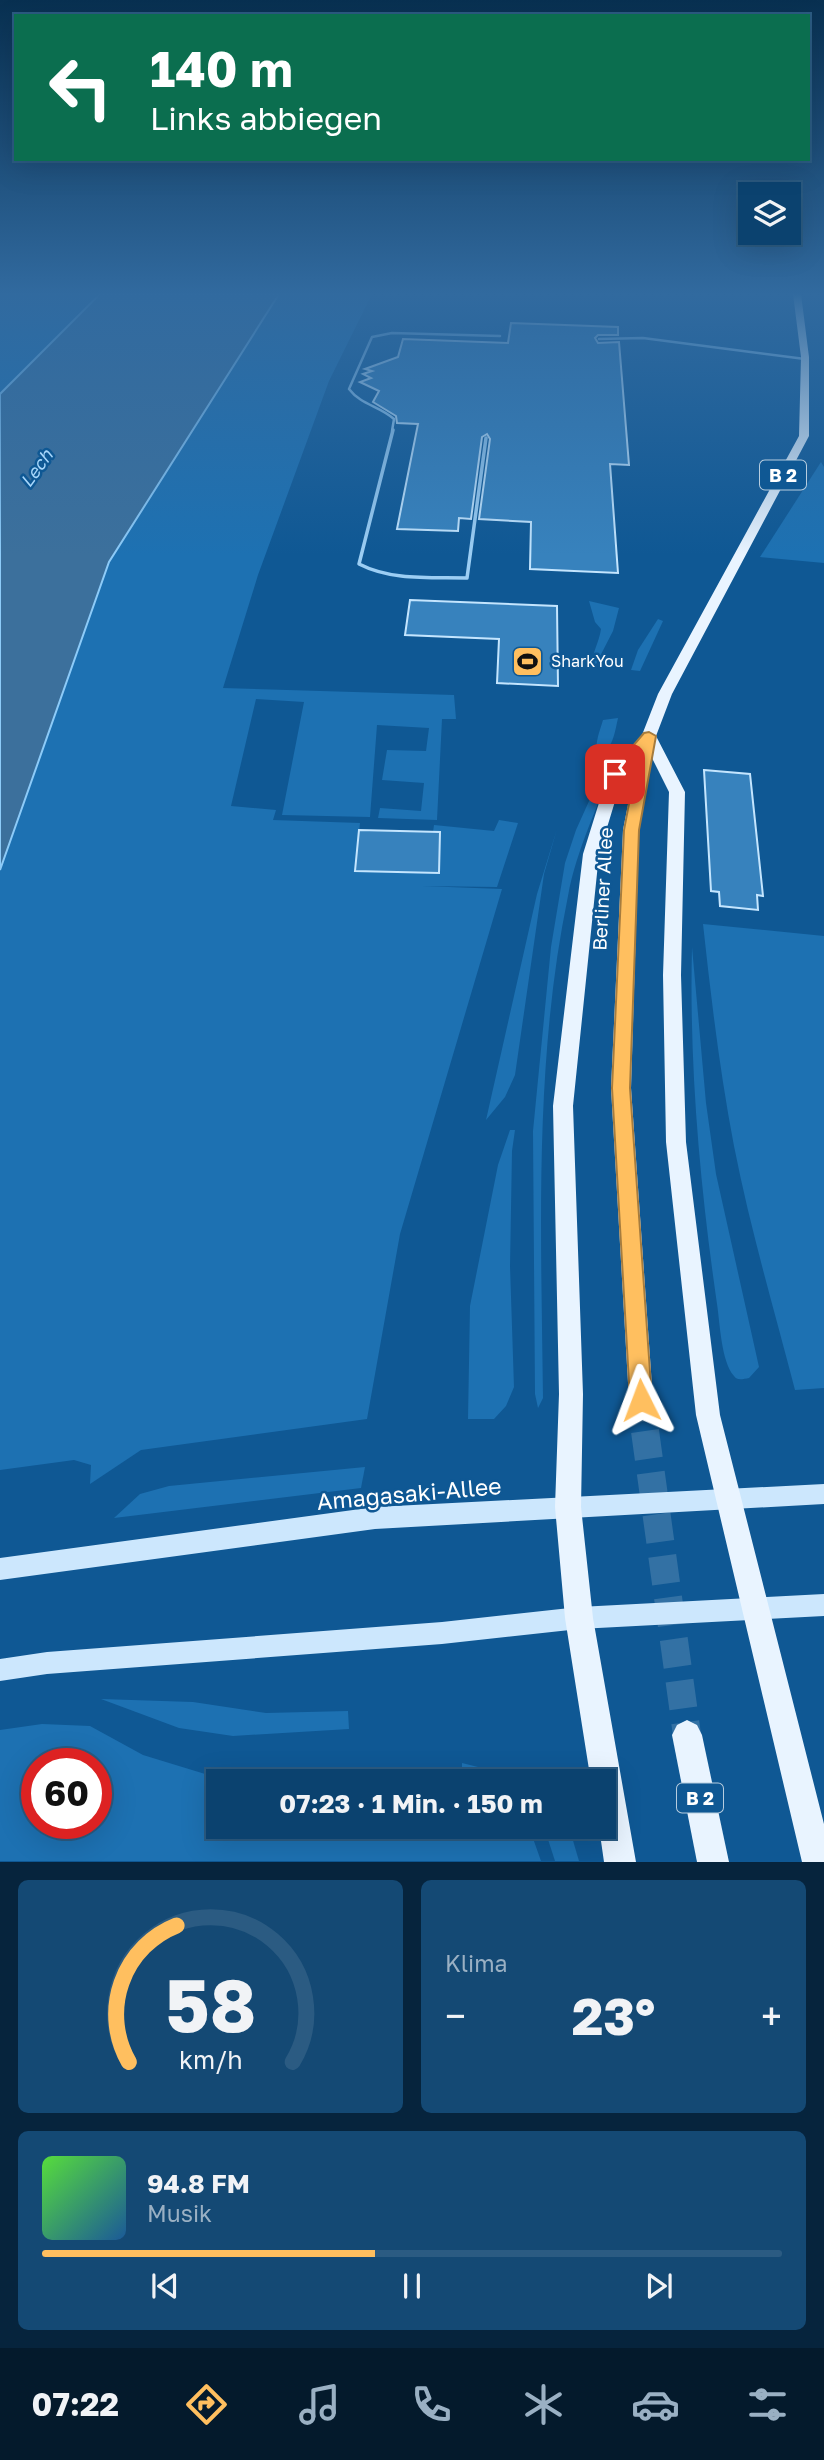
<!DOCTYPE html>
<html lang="de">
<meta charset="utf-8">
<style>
:root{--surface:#0b426f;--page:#144974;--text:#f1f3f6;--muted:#9ab0c3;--line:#2b5b82;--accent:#ffbf5f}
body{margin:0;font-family:"Golos Text",sans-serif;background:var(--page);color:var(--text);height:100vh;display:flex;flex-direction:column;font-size:26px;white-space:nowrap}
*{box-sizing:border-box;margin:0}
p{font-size:23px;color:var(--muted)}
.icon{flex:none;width:38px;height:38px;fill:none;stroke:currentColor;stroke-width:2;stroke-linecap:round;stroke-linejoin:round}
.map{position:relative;height:1862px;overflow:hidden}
.drawer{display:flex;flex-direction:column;gap:18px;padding:18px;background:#06243d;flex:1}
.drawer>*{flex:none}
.top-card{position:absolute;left:14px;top:14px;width:796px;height:147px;border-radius:0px;box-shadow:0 7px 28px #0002,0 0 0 2px var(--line);background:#0b6e4f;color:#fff;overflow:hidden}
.fabs{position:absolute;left:738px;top:182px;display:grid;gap:14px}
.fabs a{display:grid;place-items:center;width:63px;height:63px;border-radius:0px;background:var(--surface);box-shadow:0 7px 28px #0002,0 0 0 2px var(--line);font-size:35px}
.speed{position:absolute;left:21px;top:1748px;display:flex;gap:14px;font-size:35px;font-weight:700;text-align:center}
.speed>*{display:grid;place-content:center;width:91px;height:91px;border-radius:50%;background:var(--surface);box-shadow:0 7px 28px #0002,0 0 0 2px var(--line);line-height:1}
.speed .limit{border:10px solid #d22;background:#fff;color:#111}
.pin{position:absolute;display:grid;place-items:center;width:60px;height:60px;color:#fff;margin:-30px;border-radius:14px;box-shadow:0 4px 10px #0006}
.me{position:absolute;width:77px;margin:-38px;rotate:357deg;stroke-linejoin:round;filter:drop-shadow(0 0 5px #0008)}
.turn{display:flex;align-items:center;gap:24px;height:147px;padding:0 21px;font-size:32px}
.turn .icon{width:91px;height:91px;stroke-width:2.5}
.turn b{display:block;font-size:49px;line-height:60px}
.big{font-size:52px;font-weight:700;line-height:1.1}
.drawer .card{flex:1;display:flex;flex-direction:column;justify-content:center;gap:10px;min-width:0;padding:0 24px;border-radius:10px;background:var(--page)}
.drawer .dial{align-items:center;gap:0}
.dial svg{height:182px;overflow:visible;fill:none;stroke:var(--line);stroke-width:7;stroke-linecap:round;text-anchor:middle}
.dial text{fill:var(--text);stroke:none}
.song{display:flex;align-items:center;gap:21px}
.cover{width:84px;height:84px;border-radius:10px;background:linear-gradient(135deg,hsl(110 70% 55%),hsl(210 70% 35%))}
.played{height:7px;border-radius:4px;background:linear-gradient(90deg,var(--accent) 45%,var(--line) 45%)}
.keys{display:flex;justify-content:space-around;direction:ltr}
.heat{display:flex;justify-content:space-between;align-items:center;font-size:38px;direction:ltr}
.drawer .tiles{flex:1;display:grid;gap:18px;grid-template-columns:1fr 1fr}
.card:last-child{grid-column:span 2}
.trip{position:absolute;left:206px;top:1769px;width:410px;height:70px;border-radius:0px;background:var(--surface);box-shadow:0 7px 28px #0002,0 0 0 2px var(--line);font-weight:700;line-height:70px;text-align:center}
.dock{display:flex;height:112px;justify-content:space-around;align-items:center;background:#041a2c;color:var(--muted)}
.dock .icon{width:49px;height:49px}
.dock .current{color:var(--accent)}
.dock b{font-size:32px;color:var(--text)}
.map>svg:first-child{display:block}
</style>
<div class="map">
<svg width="824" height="1862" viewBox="0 0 824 1862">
<rect width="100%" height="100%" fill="#0f5894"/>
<g fill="#1d71b2" fill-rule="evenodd">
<path d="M 0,294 L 100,294 L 0,394 Z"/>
<path d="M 279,294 L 372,294 L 329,381 L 258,575 L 223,688 L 454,695 L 456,719 L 442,719 L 437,820 L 378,818 L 380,808 L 421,811 L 424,783 L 382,780 L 387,750 L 426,751 L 429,728 L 377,725 L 370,817 L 282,815 L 304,702 L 256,699 L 231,806 L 276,810 L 273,820 L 360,823 L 355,870 L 439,873 L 440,832 L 433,832 L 434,825 L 494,831 L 499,820 L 518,823 L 497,887 L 422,886 L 502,889 L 400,1234 L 367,1419 L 141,1450 L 90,1484 L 91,1465 L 74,1460 L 0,1470 L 0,871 L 109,562 Z"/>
<path d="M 821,462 L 824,467 L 824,563 L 760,557 Z"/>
<path d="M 589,601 L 619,608 L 613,631 L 595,666 L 592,666 C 592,652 599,643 601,629 L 595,622 Z"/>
<path d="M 658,619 L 663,621 L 640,671 L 631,670 L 638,650 Z"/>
<path d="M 618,718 C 615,732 613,749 599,756 C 593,746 600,731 603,720 Z"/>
<path d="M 616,756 C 600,803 577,847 568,896 C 534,1061 541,1230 543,1398 L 538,1408 L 535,1394 L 533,1131 L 551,947 L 565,863 L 576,830 L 594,790 Z"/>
<path d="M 557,829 L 544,874 L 515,1075 L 505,1097 L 486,1120 L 537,894 Z"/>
<path d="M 703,924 L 824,936 L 824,1388 L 795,1390 C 774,1309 750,1228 734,1146 C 720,1073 711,998 703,924 Z"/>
<path d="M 692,947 L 706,1103 L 716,1174 L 759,1367 L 749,1378 C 743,1379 737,1381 734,1376 C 721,1361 720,1323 717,1304 C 700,1186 689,1066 692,947 Z"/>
<path d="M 510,1130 L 515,1130 L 512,1151 L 510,1266 L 514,1387 L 506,1406 L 494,1419 L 468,1419 L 470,1306 L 498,1165 Z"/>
<path d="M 365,1467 L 361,1488 L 114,1518 L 140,1494 L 169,1486 Z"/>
<path d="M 101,1699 L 193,1702 L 266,1713 L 348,1711 L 349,1729 L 233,1736 L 179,1728 Z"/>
<path d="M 42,1724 L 90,1726 L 143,1755 L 228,1781 L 219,1782 L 219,1827 L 529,1827 L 541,1861 L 0,1861 L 0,1730 ZM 37,1764 L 96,1764 L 96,1824 L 37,1824 Z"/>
<path d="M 462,1763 L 494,1771 L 497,1780 L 512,1779 L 513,1781 L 462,1781 Z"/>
<path d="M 544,1827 L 569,1827 L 579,1861 L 555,1861 Z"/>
</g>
<path fill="#3c709c" stroke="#8dcbf8" stroke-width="2" d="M 100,294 L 279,294 L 109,562 L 0,870 L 0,394 Z"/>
<g fill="#3782bd" stroke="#c4e5fe" stroke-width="2">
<path d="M 511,323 L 618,327 L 618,335 L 598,335 L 595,338 L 598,343 L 619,342 L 629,465 L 610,464 L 618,573 L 530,569 L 531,522 L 479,519 L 490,439 L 487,434 L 482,437 L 471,519 L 459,518 L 458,531 L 397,529 L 418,424 L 397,423 L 396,416 L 373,402 L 379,391 L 360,382 L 371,378 L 363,374 L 372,371 L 365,369 L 398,357 L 403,339 L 508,343 Z"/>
<path d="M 410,600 L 557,606 L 558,686 L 497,683 L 499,639 L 405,635 Z"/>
<path d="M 704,770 L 750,774 L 763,896 L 757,895 L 758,910 L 720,906 L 719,892 L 711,891 Z"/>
<path d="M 359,830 L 440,832 L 439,873 L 355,871 Z"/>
</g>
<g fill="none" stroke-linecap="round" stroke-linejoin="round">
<path stroke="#3371a4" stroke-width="22" stroke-dasharray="22 11" stroke-linecap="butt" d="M 641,1400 L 645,1432"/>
<path stroke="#3371a4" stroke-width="28" stroke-dasharray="28 14" stroke-linecap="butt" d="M 645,1431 L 687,1735"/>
<g stroke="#9ccef4" stroke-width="2.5">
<path d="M 599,339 L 643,338 L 805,359"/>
<path d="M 392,431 L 394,419 C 380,406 361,405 349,389 L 372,337 L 392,333 L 500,336"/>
</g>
<path stroke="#9ccef4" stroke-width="3.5" d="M 393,430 L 359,564 C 392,581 431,577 467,578 L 486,438"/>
<g fill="#cce7fd" fill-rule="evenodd">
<path d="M 824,1484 L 824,1504 L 375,1529 L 0,1580 L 0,1558 L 375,1507 Z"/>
<path d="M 824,1594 L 824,1616 L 579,1629 L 442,1644 L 47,1674 L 0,1681 L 0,1659 L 47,1652 L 442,1622 L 579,1607 Z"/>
</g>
<g fill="#e9f4ff" fill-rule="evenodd">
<path d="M 793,294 L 801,294 L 809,357 L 809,436 L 672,694 L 656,736 L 685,792 L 681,975 L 686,1142 L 720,1415 L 824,1824 L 824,1862 L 802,1862 L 696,1415 L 666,1142 L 663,975 L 669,792 L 652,758 L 639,830 L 631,1088 L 653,1400 L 650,1409 L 641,1412 L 632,1409 L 629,1400 L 611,1088 L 623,830 L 637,759 L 623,775 L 599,854 L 573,1106 L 583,1394 L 581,1507 L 593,1618 L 636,1862 L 604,1862 L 599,1827 L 604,1827 L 604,1782 L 591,1782 L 565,1618 L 555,1507 L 559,1394 L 553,1106 L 583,854 L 608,774 L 642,735 L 658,694 L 799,436 L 801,357 Z"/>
<path d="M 687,1720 L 697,1725 L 702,1735 L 729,1862 L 697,1862 L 672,1735 L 677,1725 Z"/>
</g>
</g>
<linearGradient id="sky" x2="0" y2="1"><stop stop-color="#083051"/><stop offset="0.53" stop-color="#316a9f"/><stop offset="1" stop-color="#316a9f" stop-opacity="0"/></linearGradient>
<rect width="824" height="555" fill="url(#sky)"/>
<path fill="#ffbf5f" stroke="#a67c3e" stroke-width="2" d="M 649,732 L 656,736 L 639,830 L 630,1088 L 652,1400 L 649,1408 L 641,1412 L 633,1408 L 630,1400 L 612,1088 L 624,830 L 638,756 L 620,777 L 611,777 L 609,774 L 644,733 Z"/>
<defs>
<symbol id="stadium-square" viewBox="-11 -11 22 22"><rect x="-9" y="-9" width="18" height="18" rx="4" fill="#ffbf5f" stroke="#0f5894"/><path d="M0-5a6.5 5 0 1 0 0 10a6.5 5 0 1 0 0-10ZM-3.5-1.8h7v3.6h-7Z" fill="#111"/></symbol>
</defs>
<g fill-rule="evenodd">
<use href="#stadium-square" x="510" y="644" width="35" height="35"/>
</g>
<g text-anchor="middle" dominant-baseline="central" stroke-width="5" stroke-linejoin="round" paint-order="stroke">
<g font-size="16" fill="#fff" stroke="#0f5894" text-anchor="start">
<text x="551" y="661">SharkYou</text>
</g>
<g font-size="18" font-style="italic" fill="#a8d7fb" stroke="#0f5894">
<text transform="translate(36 468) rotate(-54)">Lech</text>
</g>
<g fill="#0f5894" stroke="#b7cddf" stroke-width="2">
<rect x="760" y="460.5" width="46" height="29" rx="5"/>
<rect x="677" y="1783.5" width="46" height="29" rx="5"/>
</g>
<g font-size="18" font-weight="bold" fill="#fff">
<text x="783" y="475">B 2</text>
<text x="700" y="1798">B 2</text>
</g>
<g font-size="19" fill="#fff" stroke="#0f5894">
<text transform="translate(602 889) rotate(-87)">Berliner Allee</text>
</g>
<g font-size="23" fill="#fff" stroke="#0f5894">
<text transform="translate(409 1493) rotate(-5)">Amagasaki-Allee</text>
</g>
</g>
</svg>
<div class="fabs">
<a><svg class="icon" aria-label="layers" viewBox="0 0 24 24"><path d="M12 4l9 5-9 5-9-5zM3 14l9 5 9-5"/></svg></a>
</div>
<div class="speed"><div class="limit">60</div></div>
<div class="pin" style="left:615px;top:774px;background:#d93025"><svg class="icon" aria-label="arrive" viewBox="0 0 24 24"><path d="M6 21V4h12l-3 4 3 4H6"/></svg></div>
<svg class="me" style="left:641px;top:1400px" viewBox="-20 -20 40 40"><path d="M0-17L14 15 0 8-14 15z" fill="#ffbf5f" stroke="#fff" stroke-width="4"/></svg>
<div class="trip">07:23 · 1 Min. · 150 m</div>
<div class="top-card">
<div class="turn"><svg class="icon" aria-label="left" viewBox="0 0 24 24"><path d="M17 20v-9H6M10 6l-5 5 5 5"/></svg><div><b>140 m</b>Links abbiegen</div></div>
</div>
</div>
<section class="drawer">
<div class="tiles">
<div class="card dial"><svg viewBox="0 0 100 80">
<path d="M14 69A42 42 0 1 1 86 69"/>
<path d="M14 69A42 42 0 0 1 35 9" stroke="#ffbf5f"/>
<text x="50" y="56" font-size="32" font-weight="700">58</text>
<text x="50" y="72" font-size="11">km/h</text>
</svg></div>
<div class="card"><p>Klima</p>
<div class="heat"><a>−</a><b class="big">23°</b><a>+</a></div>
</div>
<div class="card">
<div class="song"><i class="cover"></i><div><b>94.8 FM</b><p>Musik</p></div></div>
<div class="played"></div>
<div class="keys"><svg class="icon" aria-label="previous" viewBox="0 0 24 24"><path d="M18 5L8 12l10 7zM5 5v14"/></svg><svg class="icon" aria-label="pause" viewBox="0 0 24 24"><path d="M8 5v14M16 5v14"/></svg><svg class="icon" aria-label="next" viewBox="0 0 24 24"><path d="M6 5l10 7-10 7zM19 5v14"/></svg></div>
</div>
</div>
</section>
<nav class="dock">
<b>07:22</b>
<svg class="icon current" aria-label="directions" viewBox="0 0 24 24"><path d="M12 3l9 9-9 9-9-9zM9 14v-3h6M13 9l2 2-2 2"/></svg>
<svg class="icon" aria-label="music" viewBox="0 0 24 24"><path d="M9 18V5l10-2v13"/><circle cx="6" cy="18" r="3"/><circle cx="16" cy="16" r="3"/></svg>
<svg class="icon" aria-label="phone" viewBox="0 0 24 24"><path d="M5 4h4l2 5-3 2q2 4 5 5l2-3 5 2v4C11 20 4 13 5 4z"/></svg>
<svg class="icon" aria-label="climate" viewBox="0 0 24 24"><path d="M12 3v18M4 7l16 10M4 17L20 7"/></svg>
<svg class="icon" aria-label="car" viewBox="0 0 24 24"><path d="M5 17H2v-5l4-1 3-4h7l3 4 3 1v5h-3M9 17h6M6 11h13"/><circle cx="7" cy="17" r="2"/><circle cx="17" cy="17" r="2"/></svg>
<svg class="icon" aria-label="filters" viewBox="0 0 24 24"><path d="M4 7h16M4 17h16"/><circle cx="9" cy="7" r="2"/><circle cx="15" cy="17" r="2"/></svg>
</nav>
